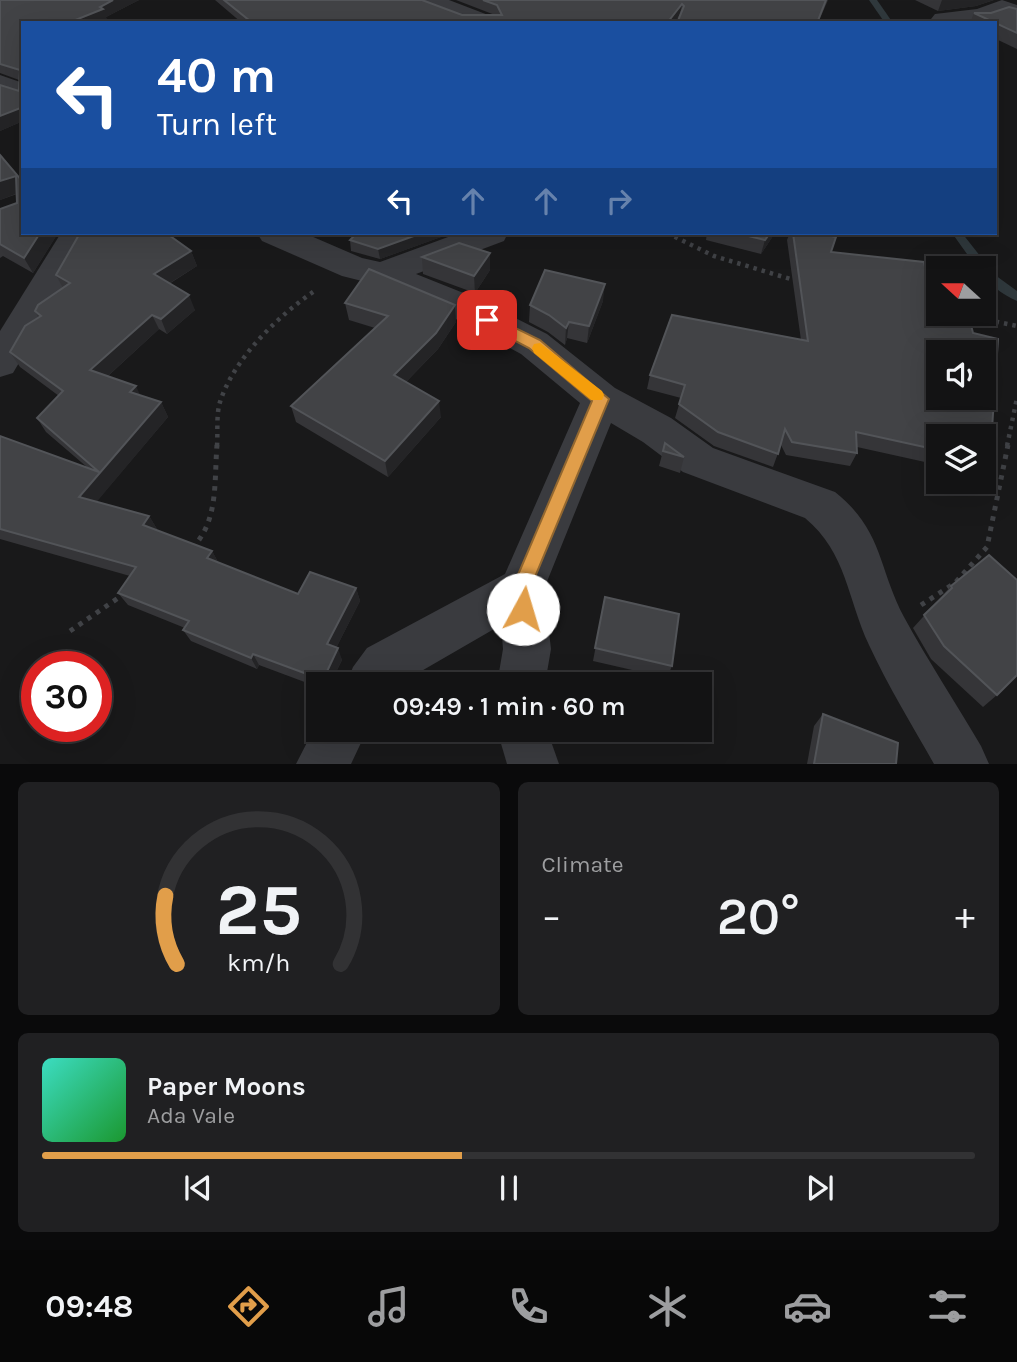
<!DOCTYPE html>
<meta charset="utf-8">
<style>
:root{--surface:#131314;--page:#202022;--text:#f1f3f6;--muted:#9d9ea0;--line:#323234;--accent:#e19e4a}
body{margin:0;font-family:Karla,sans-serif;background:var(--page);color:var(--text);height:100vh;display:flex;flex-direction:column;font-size:26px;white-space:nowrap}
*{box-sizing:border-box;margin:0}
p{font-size:23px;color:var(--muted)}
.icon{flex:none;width:38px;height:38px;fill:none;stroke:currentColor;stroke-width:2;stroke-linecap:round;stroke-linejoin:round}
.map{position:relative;height:764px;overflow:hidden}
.drawer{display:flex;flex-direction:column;gap:18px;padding:18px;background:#0a0a0b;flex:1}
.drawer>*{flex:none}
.banner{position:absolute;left:21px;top:21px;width:976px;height:214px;border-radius:0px;box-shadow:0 7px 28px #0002,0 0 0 2px var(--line);background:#1a4fa0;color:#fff;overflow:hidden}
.needle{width:46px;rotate:291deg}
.controls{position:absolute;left:926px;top:256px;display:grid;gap:14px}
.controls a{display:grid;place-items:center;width:70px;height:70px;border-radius:0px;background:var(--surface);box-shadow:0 7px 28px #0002,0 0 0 2px var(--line);font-size:35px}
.speed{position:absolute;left:21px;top:651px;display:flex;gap:14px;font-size:35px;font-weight:700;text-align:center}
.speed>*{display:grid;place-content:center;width:91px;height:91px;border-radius:50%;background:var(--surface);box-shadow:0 7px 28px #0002,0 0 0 2px var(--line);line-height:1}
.speed .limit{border:10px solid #d22;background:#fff;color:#111}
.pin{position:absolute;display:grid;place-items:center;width:60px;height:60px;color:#fff;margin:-30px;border-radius:14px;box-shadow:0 4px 10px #0006}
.me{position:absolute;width:77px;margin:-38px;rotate:6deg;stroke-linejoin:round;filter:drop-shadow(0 0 5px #0008)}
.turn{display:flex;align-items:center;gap:24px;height:147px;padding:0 21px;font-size:32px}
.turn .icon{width:91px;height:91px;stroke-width:2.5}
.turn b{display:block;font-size:49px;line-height:60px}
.lanes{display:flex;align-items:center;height:66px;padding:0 21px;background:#0003;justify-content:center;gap:35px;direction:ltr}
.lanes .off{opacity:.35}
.big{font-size:52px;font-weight:600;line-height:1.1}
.drawer .tile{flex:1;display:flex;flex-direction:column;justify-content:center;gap:10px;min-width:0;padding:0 24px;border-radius:10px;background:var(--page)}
.drawer .dial{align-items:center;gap:0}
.dial svg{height:182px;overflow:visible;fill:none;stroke:var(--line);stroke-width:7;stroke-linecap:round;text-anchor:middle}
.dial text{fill:var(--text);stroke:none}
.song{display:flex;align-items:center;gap:21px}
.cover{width:84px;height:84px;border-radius:10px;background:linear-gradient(135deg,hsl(170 70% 55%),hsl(130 70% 35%))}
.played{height:7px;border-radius:4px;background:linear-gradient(90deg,var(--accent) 45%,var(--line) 45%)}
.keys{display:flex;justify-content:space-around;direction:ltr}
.heat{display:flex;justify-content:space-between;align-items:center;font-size:38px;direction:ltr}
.drawer .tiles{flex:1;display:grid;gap:18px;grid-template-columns:1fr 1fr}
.tile:last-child{grid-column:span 2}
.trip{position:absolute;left:306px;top:672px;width:406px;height:70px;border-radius:0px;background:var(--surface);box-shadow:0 7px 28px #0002,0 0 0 2px var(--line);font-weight:600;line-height:70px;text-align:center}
.tabs{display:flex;height:112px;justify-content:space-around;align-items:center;background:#080808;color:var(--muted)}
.tabs .icon{width:49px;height:49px}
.tabs .current{color:var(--accent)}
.tabs b{font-size:32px;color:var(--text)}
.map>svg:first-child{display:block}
</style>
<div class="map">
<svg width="1017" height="764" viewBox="0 0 1017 764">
<rect width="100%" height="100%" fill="#19191a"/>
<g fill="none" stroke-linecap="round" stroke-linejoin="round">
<g fill="#30393d" fill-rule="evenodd">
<path d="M 869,0 L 877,0 L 893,23 L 885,23 Z"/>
<path d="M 952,233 L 962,233 L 995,275 L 1017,291 L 1017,301 C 1004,295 984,283 984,268 L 977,268 Z"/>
</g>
<g stroke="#404246" stroke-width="4.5" stroke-dasharray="3.5 5" stroke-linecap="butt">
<path d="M 667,233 L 714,256 L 797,281"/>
<path d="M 954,313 L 1017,326"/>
<path d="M 217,446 C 218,433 216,415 220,402 C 234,358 279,315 316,290"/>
<path d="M 1007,446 L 1017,398"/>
</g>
<g stroke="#404246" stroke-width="5" stroke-dasharray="4.5 6" stroke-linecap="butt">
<path d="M 192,548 C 219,521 214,481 217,445"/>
<path d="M 921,605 L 955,583 L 987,547 L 1008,445"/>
<path d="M 70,631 L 124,594"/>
</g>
<g fill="#3a3b3f" fill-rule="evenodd">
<path d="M 413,0 L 449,0 L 496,18 L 500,23 L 463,23 L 417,5 Z"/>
<path d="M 1002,0 L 1017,5 L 1017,21 L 1003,17 L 985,23 L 934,23 L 931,19 L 935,14 L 977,9 Z"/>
<path d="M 0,75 L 23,83 L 23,101 L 0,93 Z"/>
<path d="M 61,233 L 95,233 L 13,373 L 0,377 L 0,331 Z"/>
<path d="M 257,233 L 304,233 L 362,258 L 380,262 L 459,233 L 508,233 L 504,241 L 416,274 L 476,298 L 547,334 L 615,388 L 671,418 L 713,448 L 835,492 C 883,530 878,568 904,617 C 928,661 956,703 981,746 L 989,764 L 934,764 C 912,725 888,686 869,645 C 847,598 847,553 805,518 L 683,472 L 643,442 L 611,423 L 544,589 L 551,649 L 545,684 L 497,684 L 503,649 L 501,625 L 399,684 L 346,684 L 353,667 L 367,648 L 505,574 L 580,403 L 521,354 L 450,316 L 374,284 L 342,276 L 262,241 Z"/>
<path d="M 318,721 L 318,730 L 367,730 L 351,764 L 296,764 Z"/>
<path d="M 497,730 L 547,730 L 559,764 L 507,764 Z"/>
</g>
</g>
<g fill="#353538" fill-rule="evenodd">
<path d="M 0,0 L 139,0 L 106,17 L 107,21 L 23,23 L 23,121 L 0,131 L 0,85 L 19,91 L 19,80 L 0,73 Z"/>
<path d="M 215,0 L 422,0 L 462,15 L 495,15 L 456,0 L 828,0 L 818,23 L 677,23 L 680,15 L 674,23 L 242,23 Z"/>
<path d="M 915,0 L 994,0 L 976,6 L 938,11 Z"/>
<path d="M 1017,9 L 1017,49 L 996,39 L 996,23 L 970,23 L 974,13 L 991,13 Z"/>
<path d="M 0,155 L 23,182 L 23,233 L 58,233 L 33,273 L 3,256 L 0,258 L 0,209 L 17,203 L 17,194 L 0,200 Z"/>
<path d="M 452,233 L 380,259 L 351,251 L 350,240 Z"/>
<path d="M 707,233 L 775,233 L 761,254 L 706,240 Z"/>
<path d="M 790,233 L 819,233 L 836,237 L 831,252 L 924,262 L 928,281 L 938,282 L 938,313 L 968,313 L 973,333 L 998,339 L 989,474 L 984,481 L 984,436 L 938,436 L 938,477 L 933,476 L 934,464 L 857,447 L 857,453 L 850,466 L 786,455 L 781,445 L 773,467 L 714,446 L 675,418 L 681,398 L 647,389 L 650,375 L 672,315 L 801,340 L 787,240 ZM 938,352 L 984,352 L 984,397 L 938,397 Z"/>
<path d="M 191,251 L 197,266 L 169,284 L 195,310 L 167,334 L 159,329 L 108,376 L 140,395 L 161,402 L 168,417 L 96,502 L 149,516 L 157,529 L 156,530 L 212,551 L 218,562 L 298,594 L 356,588 L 360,601 L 336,648 L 342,660 L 330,684 L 318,684 L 318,687 L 259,665 L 257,669 L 191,641 L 183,630 L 185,628 L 128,605 L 118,593 L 130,576 L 0,539 L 0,436 L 88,468 L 46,432 L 37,418 L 59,396 L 20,367 L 10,352 L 38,317 L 35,311 L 63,288 L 56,275 Z"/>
<path d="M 422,257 L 490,270 L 475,293 L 423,274 Z"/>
<path d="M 603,301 L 587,343 L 567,338 L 565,345 L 548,332 L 529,322 L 530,305 Z"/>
<path d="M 345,303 L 455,305 L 456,322 L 438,349 L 406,382 L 441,417 L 388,477 L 296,422 L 291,406 L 375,328 L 349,320 Z"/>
<path d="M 663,451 L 684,457 L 680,473 L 659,466 Z"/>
<path d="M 956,481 L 983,481 L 979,486 Z"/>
<path d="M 989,555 L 997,695 L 983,707 L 931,659 L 913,628 L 951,586 Z"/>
<path d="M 605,597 L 672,666 L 667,678 L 593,661 Z"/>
<path d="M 823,714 L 896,764 L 807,764 L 814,726 Z"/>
</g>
<g fill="#242426">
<path d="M 113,0 L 139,0 L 106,17 L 107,21 L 102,23 L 68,23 Z"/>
<path d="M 942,0 L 994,0 L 976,6 L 938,11 Z"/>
<path d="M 682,4 L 680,14 L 674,23 L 667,23 Z"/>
<path d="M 23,107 L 23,121 L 0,131 L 0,116 Z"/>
<path d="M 16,176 L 23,191 L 0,200 L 0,181 Z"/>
<path d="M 40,233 L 58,233 L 33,273 L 24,258 Z"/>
<path d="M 422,233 L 452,233 L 380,259 L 378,249 Z"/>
<path d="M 770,233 L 775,233 L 761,254 L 765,240 Z"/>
<path d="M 191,251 L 197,266 L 160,289 L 154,274 Z"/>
<path d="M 490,253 L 490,270 L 475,293 L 474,276 Z"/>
<path d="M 605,284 L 603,301 L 587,343 L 589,326 Z"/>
<path d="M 189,295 L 195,310 L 167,334 L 161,319 Z"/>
<path d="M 455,305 L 456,322 L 438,349 L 396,392 L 394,375 Z"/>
<path d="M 152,315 L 159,329 L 99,384 L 90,370 Z"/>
<path d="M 569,322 L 567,338 L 565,345 L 566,328 Z"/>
<path d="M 136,386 L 143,401 L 130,392 Z"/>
<path d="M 439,401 L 441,417 L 388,477 L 385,461 Z"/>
<path d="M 161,402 L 168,417 L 89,511 L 79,497 Z"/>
<path d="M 149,516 L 157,529 L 151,538 L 143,525 Z"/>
<path d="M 212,551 L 219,564 L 207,558 Z"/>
<path d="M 356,588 L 360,601 L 332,656 L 327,644 Z"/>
<path d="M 338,648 L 342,660 L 330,684 L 325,684 L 323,680 Z"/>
<path d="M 253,654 L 259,665 L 257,669 L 251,658 Z"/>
</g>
<g fill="#424346" stroke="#525458" stroke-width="2" fill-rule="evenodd">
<path d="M 0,0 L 113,0 L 100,7 L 103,9 L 68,23 L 23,23 L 23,107 L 0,116 L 0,85 L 19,91 L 20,70 L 0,64 Z"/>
<path d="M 224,0 L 422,0 L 462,15 L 502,15 L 497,5 L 483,0 L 826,0 L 817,23 L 677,23 L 684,6 L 682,4 L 667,23 L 247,23 L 250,21 Z"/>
<path d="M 1009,7 L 1017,9 L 1017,33 L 974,13 L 991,13 Z"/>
<path d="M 0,155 L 23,182 L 23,233 L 40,233 L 24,258 L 0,244 L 0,209 L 17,203 L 16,176 L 0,181 Z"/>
<path d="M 80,233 L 166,233 L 191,251 L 154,274 L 189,295 L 161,319 L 152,315 L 90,370 L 136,386 L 130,392 L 161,402 L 79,497 L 149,516 L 143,525 L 212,551 L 207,558 L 298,594 L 310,572 L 356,588 L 327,644 L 338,648 L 323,680 L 253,654 L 251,658 L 183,630 L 189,621 L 118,593 L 136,567 L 0,529 L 0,436 L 99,472 L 37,418 L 63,391 L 10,352 L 25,326 L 41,316 L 35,311 L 38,305 L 70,283 L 56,275 Z"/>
<path d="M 357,233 L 422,233 L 378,249 L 350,240 Z"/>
<path d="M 736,233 L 770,233 L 765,240 Z"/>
<path d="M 793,233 L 819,233 L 836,237 L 831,252 L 924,262 L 928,281 L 938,282 L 938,313 L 968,313 L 973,333 L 998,339 L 989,474 L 984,472 L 984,436 L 938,436 L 938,450 L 856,432 L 857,453 L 792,442 L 785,429 L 778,454 L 718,432 L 679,404 L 685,385 L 650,375 L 672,315 L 808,341 ZM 938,352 L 984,352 L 984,397 L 938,397 Z"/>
<path d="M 459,243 L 490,253 L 474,276 L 422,257 Z"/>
<path d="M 369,269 L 455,305 L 436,333 L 394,375 L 439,401 L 385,461 L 291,406 L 388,316 L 345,303 Z"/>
<path d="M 545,270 L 605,284 L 589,326 L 569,322 L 566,328 L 549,315 L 530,305 Z"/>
<path d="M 665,443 L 684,457 L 663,451 Z"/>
<path d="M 989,555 L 1017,580 L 1017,675 L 997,695 L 944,646 L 924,615 L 952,588 L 951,586 Z"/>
<path d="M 605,597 L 679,614 L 672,666 L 595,648 Z"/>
<path d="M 823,714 L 898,743 L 896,764 L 814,764 Z"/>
</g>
<path fill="#e19e4a" stroke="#926730" stroke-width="2" d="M 487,314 L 540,340 L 609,399 L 530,589 L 533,609 L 530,615 L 523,618 L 516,615 L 512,589 L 592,401 L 529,348 L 481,323 L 479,320 Z"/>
<path fill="#f59e0b" d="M 540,343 L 602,391 L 604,395 L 602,400 L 591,400 L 534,353 L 532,348 L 534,344 Z"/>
</svg>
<div class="controls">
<a><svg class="needle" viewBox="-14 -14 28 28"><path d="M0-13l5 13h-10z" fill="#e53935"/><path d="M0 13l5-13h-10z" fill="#9d9ea0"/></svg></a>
<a><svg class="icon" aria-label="sound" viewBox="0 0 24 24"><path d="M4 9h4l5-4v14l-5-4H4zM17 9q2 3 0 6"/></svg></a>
<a><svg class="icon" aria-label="layers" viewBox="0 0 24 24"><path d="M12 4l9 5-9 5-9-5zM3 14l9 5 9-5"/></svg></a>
</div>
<div class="speed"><div class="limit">30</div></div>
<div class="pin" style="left:487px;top:320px;background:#d93025"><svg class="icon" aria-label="arrive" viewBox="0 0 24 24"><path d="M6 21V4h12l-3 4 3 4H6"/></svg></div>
<svg class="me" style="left:523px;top:609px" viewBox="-20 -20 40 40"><circle r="19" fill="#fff"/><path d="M0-13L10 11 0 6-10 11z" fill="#e19e4a"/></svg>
<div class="trip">09:49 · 1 min · 60 m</div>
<div class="banner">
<div class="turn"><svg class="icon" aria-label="left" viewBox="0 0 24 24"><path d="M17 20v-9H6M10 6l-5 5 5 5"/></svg><div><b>40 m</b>Turn left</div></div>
<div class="lanes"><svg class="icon" aria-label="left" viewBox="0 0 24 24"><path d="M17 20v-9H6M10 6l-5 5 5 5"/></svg><svg class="icon off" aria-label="ahead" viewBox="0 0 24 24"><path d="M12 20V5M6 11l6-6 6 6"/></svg><svg class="icon off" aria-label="ahead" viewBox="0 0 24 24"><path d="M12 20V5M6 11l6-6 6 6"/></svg><svg class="icon off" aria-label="right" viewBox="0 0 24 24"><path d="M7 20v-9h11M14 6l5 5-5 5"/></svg></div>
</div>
</div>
<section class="drawer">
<div class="tiles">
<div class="tile dial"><svg viewBox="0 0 100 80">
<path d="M14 69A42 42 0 1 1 86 69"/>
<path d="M14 69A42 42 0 0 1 9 39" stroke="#e19e4a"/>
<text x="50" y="56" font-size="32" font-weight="700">25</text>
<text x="50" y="72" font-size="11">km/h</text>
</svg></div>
<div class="tile"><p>Climate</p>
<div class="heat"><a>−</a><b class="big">20°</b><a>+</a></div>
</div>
<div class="tile">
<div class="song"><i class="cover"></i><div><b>Paper Moons</b><p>Ada Vale</p></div></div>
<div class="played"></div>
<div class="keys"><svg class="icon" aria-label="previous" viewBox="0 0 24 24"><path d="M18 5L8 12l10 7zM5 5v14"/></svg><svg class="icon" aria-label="pause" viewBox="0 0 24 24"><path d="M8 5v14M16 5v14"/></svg><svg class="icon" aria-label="next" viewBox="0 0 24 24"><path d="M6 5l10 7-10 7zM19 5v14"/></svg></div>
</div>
</div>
</section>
<nav class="tabs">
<b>09:48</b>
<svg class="icon current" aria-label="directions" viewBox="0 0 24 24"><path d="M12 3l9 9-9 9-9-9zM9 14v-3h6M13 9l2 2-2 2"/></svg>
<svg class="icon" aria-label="music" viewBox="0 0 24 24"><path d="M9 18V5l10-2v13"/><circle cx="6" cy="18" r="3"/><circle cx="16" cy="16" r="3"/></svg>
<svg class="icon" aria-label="phone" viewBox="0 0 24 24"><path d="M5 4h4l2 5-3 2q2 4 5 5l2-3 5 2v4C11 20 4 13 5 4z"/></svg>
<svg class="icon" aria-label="climate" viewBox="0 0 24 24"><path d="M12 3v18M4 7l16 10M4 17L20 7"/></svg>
<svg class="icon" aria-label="car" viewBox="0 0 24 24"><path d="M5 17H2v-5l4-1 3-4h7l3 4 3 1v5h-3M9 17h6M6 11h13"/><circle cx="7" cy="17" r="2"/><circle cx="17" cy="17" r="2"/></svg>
<svg class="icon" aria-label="filters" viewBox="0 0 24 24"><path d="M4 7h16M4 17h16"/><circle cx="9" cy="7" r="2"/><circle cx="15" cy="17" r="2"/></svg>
</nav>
